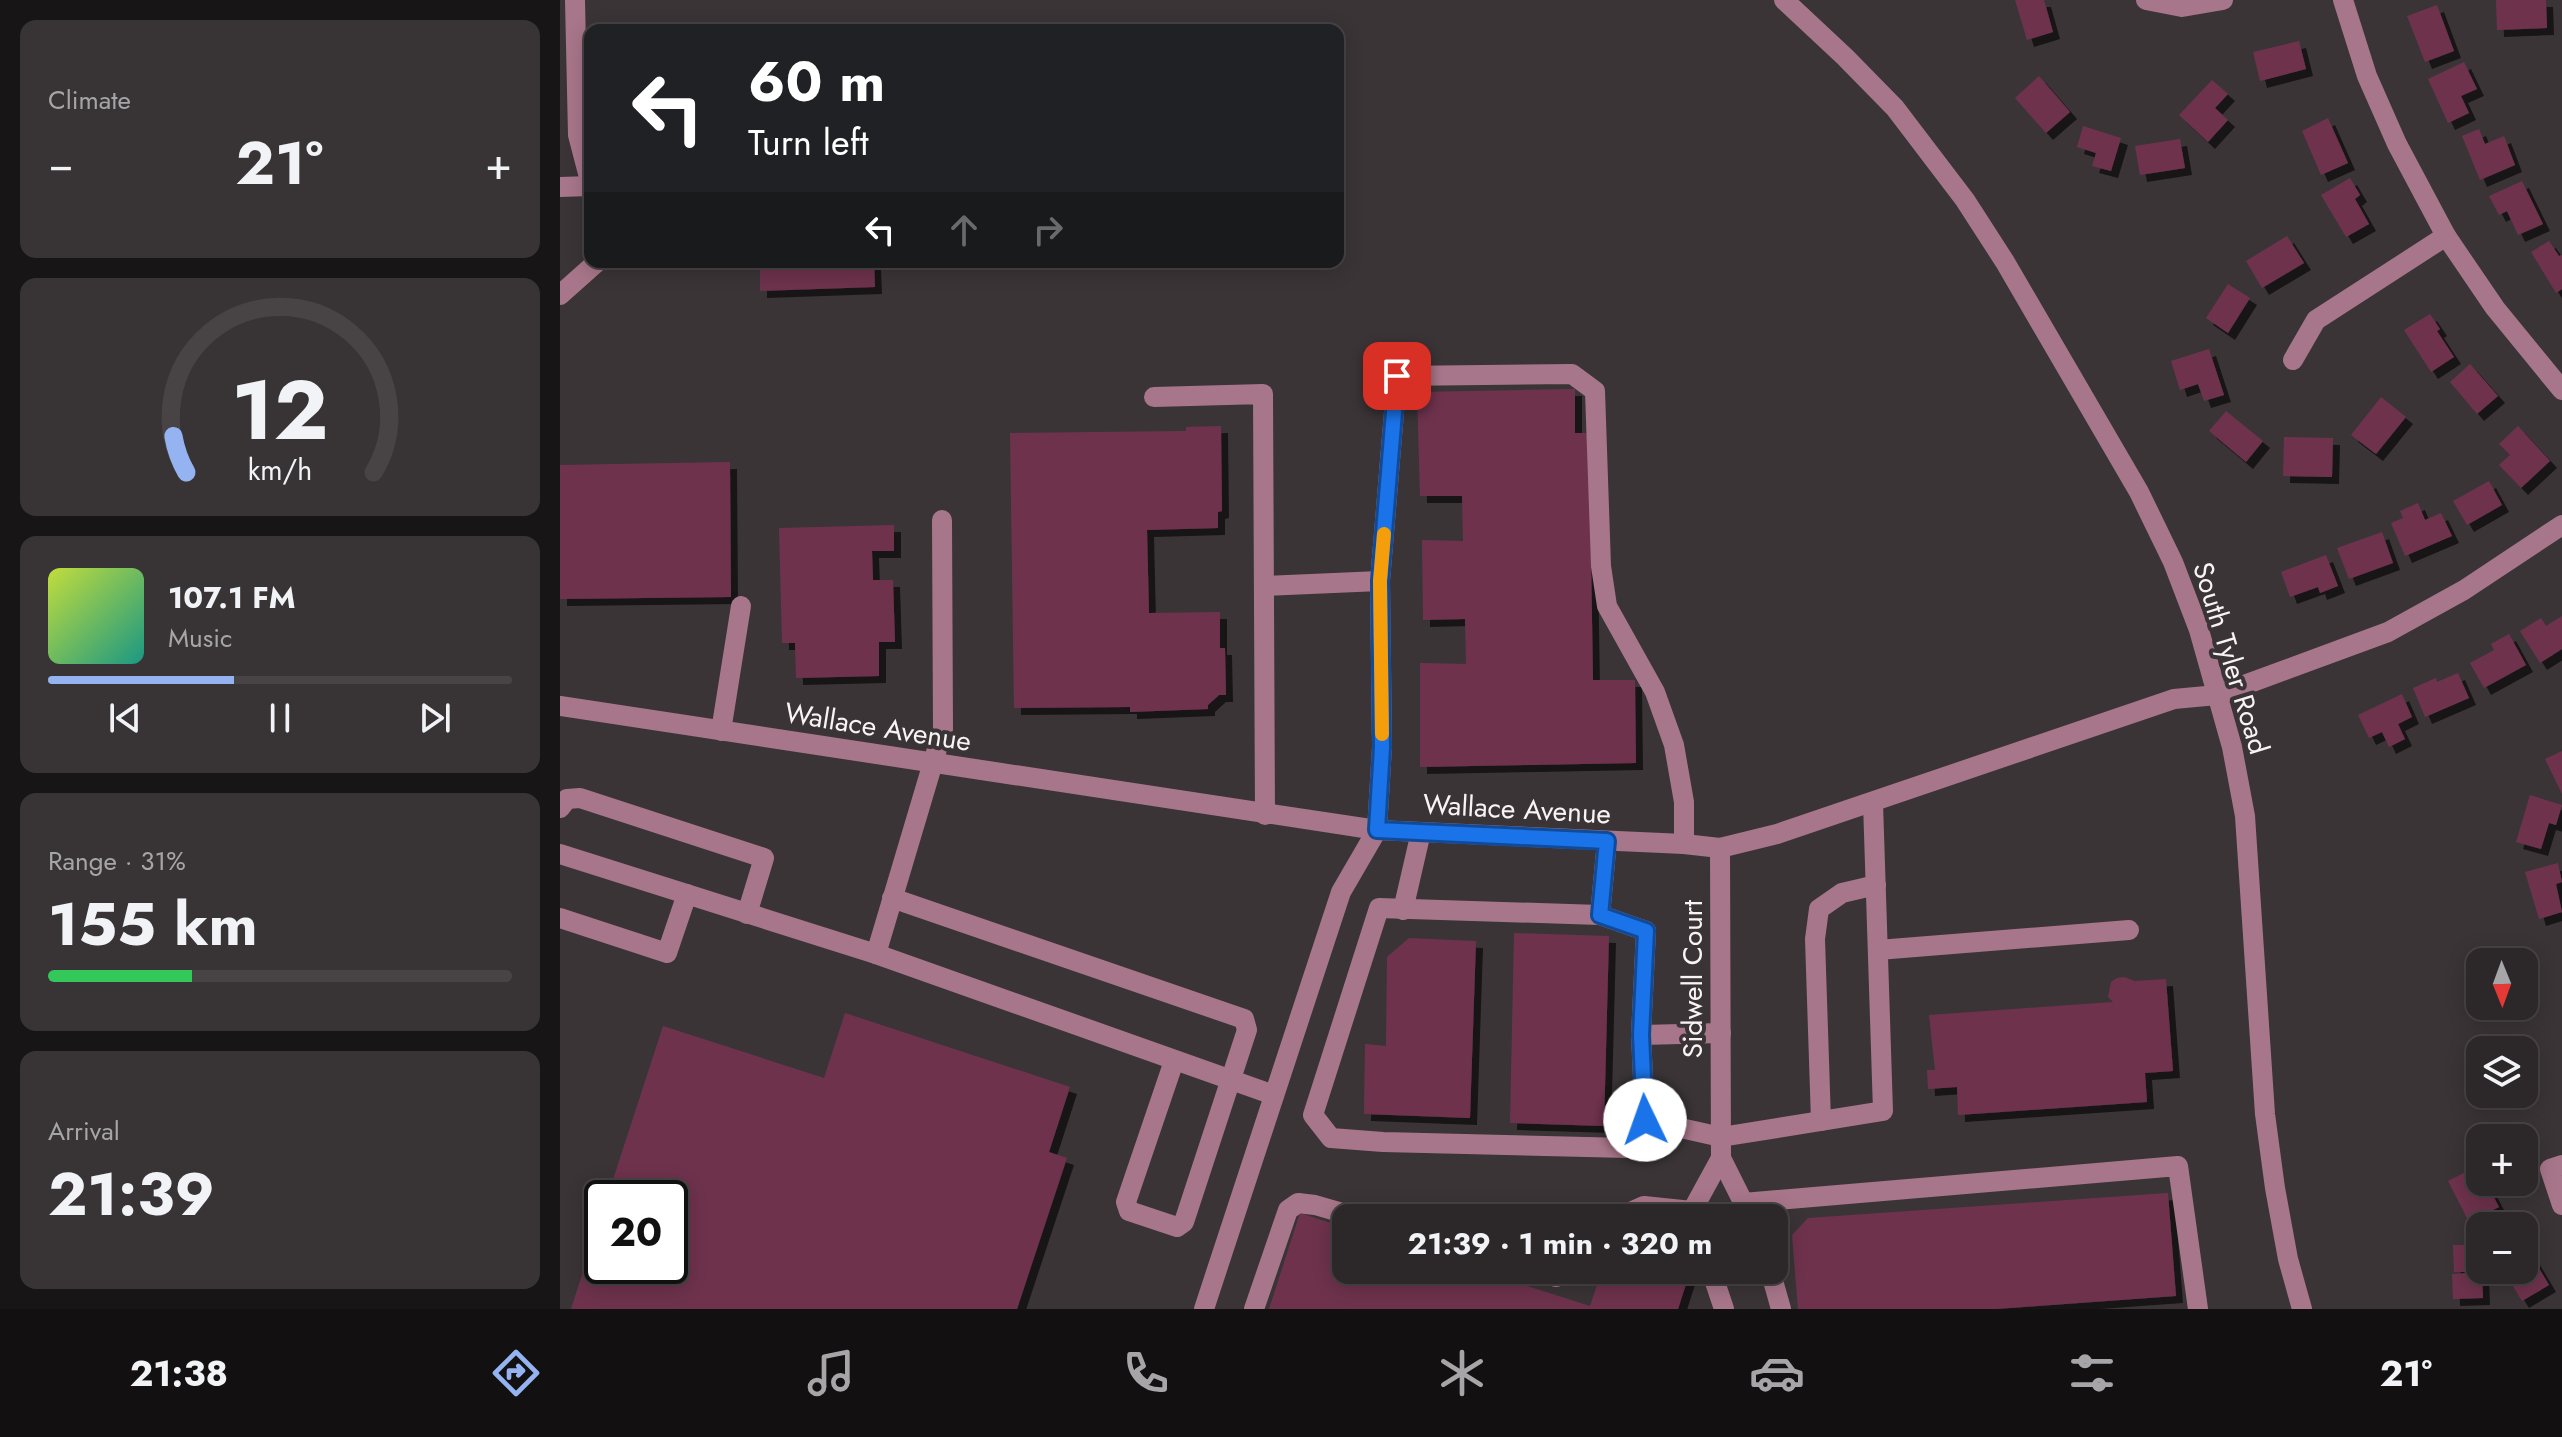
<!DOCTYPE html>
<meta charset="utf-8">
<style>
:root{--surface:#2c2728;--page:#383334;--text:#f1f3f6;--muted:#a6a5a8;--line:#484445;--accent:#95b2f1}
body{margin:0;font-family:Jost,sans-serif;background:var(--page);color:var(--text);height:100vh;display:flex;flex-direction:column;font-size:30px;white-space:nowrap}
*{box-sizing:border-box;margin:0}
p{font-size:26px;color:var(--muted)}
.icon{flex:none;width:44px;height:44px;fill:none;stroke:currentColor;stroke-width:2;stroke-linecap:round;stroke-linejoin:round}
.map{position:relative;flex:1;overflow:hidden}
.side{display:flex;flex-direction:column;gap:20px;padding:20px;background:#181516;width:560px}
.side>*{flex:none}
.guide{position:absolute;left:24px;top:24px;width:760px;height:244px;border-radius:16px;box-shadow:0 4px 20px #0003,0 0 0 2px var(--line);background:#202124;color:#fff;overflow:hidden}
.needle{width:52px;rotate:179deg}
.controls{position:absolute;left:1906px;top:948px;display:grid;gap:16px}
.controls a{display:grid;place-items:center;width:72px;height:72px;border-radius:16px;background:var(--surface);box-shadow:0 4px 20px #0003,0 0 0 2px var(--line);font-size:40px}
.speed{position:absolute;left:24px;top:1180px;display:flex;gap:16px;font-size:40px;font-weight:700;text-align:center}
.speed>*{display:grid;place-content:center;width:104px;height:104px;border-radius:50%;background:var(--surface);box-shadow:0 4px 20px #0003,0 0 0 2px var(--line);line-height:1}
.speed .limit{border:4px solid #111;border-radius:12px;background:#fff;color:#111}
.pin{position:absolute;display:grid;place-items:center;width:68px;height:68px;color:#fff;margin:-34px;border-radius:16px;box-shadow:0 4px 12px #0006}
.me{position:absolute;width:88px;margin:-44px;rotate:357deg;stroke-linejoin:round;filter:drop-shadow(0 0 6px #0008)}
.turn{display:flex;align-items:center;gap:28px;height:168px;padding:0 32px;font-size:36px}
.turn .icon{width:104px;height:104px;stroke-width:2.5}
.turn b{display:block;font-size:56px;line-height:68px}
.lanes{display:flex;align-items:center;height:76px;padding:0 32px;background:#0003;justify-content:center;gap:40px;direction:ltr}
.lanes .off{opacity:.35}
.big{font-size:60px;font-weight:700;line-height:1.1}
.side .card{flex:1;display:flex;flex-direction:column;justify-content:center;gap:12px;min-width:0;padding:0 28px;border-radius:16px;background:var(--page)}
.side .dial{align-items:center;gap:0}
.dial svg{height:208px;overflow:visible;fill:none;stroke:var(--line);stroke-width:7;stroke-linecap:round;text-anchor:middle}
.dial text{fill:var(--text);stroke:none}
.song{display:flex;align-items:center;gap:24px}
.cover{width:96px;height:96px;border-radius:12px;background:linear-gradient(135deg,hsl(70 70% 55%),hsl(170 70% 35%))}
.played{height:8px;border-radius:4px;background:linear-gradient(90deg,var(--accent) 40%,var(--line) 40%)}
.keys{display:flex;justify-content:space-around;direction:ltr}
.heat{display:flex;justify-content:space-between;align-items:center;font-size:44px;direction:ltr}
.charge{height:12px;border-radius:6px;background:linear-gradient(90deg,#34c759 31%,var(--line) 0)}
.trip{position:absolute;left:772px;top:1204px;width:456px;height:80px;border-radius:16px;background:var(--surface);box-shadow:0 4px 20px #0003,0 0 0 2px var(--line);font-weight:700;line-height:80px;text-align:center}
.tabs{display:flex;height:128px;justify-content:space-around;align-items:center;background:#121010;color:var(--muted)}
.tabs .icon{width:56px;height:56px}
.tabs .current{color:var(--accent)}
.tabs b{font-size:36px;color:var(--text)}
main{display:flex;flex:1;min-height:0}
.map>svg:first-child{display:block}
</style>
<main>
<section class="side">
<div class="card"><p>Climate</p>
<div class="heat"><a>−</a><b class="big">21°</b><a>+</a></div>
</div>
<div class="card dial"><svg viewBox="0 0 100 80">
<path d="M14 69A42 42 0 1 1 86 69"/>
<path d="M14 69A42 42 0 0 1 9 55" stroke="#95b2f1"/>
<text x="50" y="56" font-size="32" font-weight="700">12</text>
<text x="50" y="72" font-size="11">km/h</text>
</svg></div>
<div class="card">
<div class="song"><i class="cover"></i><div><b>107.1 FM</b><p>Music</p></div></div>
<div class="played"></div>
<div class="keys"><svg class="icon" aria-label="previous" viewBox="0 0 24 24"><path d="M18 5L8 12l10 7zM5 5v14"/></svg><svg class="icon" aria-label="pause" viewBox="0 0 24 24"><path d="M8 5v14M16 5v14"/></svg><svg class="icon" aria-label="next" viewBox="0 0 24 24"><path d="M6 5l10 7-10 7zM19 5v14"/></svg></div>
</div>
<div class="card"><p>Range · 31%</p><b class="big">155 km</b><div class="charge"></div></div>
<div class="card"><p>Arrival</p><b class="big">21:39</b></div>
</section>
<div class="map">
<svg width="2002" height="1309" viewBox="0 0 2002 1309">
<defs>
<filter id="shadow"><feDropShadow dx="7" dy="7" stdDeviation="0" flood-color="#0009"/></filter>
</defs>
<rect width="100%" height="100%" fill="#3a3436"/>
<g fill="#6e334e" filter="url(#shadow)">
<path d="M 1455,0 L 1484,0 L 1493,32 L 1467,40 Z"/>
<path d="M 1936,0 L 1986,0 L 1987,28 L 1937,30 Z"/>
<path d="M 1877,5 L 1894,51 L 1865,62 L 1847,16 Z"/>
<path d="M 1739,41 L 1746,69 L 1700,81 L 1693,52 Z"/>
<path d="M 1904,62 L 1917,89 L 1901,96 L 1909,113 L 1888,123 L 1868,79 Z"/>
<path d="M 1479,76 L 1510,112 L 1486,133 L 1455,98 Z"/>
<path d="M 1652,80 L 1668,94 L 1655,108 L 1668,120 L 1648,142 L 1619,115 Z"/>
<path d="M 1768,118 L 1788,163 L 1761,175 L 1742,131 Z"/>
<path d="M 1523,126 L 1561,138 L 1551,171 L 1532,166 L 1536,153 L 1517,147 Z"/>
<path d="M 1919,129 L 1925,144 L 1944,136 L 1955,165 L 1920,180 L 1902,136 Z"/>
<path d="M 1620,139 L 1625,168 L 1580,175 L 1575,146 Z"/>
<path d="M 1790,178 L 1800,195 L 1795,199 L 1809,224 L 1786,237 L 1761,195 Z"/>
<path d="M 1962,181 L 1983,224 L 1958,235 L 1947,211 L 1939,215 L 1929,196 Z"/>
<path d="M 1727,236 L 1744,263 L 1702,288 L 1686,261 Z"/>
<path d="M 1989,241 L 1999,256 L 2002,255 L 2002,289 L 1996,293 L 1971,252 Z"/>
<path d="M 200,262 L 314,262 L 315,287 L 200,291 Z"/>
<path d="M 1668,284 L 1690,298 L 1668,333 L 1646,318 Z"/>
<path d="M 1870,314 L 1880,329 L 1877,331 L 1894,357 L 1871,372 L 1844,330 Z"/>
<path d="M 1649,349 L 1664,395 L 1644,401 L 1638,384 L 1620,390 L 1611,361 Z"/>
<path d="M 1910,364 L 1938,396 L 1917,414 L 1890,382 Z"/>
<path d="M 1015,389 L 1015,433 L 1029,433 L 1033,680 L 1075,680 L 1076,763 L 860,767 L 860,663 L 906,664 L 905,619 L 863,620 L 862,540 L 903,541 L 902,496 L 860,496 L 857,392 Z"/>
<path d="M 1821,397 L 1846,417 L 1816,454 L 1791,435 Z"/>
<path d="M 1666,411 L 1703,441 L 1686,462 L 1649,431 Z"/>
<path d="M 661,426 L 662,511 L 658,512 L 658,528 L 587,530 L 589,613 L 660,612 L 660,648 L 665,648 L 666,695 L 659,695 L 648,705 L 648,709 L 570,712 L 570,707 L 454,708 L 450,433 L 626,431 L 626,427 Z"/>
<path d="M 1958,426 L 1990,461 L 1961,488 L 1939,465 L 1950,455 L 1939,444 Z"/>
<path d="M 1724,437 L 1773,438 L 1772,477 L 1723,476 Z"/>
<path d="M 170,462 L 171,597 L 0,599 L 0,465 Z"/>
<path d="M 1929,481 L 1942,505 L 1907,525 L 1893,501 Z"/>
<path d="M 1858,503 L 1865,520 L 1881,513 L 1892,536 L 1845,556 L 1831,523 L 1843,518 L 1840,511 Z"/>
<path d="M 334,525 L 334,551 L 312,551 L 313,580 L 333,580 L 335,642 L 319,642 L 319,676 L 236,678 L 235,643 L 222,643 L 219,528 Z"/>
<path d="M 1822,532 L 1833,563 L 1789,579 L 1777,548 Z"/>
<path d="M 1766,555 L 1778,586 L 1760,593 L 1758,587 L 1730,597 L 1721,572 Z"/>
<path d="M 2002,616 L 2002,649 L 1980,663 L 1960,631 L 1981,618 L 1986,626 Z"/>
<path d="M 1949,634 L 1966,665 L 1924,688 L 1910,663 L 1934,650 L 1931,644 Z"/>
<path d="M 1898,673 L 1909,698 L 1865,717 L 1853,688 L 1876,678 L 1877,682 Z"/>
<path d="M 1842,694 L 1852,717 L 1838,724 L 1845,739 L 1829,747 L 1822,732 L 1809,738 L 1798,715 Z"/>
<path d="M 2002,751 L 2002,794 L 1985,759 Z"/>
<path d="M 1970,795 L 2002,805 L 1996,825 L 1989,823 L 1981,849 L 1956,842 Z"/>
<path d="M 1998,863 L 2002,882 L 1996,884 L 2002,912 L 1979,919 L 1965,872 Z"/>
<path d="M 954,933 L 1049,936 L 1044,1126 L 950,1123 Z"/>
<path d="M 849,938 L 916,941 L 910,1118 L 804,1114 L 805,1044 L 826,1046 L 827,957 Z"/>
<path d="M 1564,977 L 1575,981 L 1606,979 L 1613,1071 L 1585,1073 L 1587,1102 L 1398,1115 L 1397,1087 L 1368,1089 L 1367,1070 L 1375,1070 L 1369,1015 L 1553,1002 L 1548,997 L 1551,982 L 1557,978 Z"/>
<path d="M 285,1013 L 510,1087 L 489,1152 L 507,1158 L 457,1309 L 11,1309 L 41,1215 L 42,1266 L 110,1266 L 110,1198 L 47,1198 L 103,1026 L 264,1078 Z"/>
<path d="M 1918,1166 L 1920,1182 L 1926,1182 L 1939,1207 L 1909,1222 L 1888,1181 Z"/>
<path d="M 1608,1193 L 1616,1296 L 1436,1309 L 1238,1309 L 1232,1235 L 1248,1218 Z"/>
<path d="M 740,1213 L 786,1228 L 786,1270 L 917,1270 L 1030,1306 L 1042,1270 L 1122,1270 L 1122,1272 L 1129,1275 L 1118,1309 L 709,1309 Z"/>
<path d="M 1964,1243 L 1989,1285 L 1962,1301 L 1943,1270 L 1964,1270 Z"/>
<path d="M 1893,1245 L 1912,1245 L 1913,1272 L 1894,1272 Z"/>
<path d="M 1922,1272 L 1923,1298 L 1893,1299 L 1892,1274 Z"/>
</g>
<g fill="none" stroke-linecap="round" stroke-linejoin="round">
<g stroke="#a8768a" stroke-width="20">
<path d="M 15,0 L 18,135 L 30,181"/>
<path d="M 1224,0 L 1285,57 L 1335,108 L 1405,200 L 1445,262 L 1579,492 L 1613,562 L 1639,630 L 1672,747 L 1685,816 L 1705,1114 L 1715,1188 L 1728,1259 L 1742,1309"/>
<path d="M 1586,0 L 1622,7 L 1663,0"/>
<path d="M 1783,0 L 1807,76 L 1837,144 L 1886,236 L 1935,308 L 2002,390"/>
<path d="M 0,187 L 30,186"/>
<path d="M 0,295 L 37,262"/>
<path d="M 1733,360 L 1756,320 L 1886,236"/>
<path d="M 594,397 L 703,394 L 705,815"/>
<path d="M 382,520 L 383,729 L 316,954 L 714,1095"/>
<path d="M 820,581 L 837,376 L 1012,374 L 1035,391 L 1041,566 L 1047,606 L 1095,692 L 1114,745 L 1124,802 L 1124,844"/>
<path d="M 0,706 L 817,830 L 1124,844 L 1160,848 L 1217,834 L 1614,699 L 1657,695 L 1828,632 L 1904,590 L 2002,525"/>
<path d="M 161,731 L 181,606"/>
<path d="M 0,808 L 7,799 L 20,798 L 204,858 L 187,914"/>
<path d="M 1160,848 L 1161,1158 L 1191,1218"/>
<path d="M 0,854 L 316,954"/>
<path d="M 332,898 L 684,1019 L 687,1030 L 624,1222 L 617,1227 L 569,1211 L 566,1202 L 614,1061"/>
<path d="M 819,908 L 1040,915 L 1086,931 L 1081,1035 L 1085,1120 L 1083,1133 L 1068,1148 L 823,1142 L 771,1138 L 753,1115 Z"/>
<path d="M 843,910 L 861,832"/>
<path d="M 1040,915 L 1047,841"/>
<path d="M 0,918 L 107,953 L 127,894"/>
<path d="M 1318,950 L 1569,930"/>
<path d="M 1081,1035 L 1161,1033"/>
<path d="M 1085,1120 L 1161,1137 L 1323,1111 L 1313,803"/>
<path d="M 1261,1121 L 1255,939 L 1259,909 L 1282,893 L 1316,885"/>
<path d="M 2002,1165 L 1990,1169 L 2002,1205"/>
<path d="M 1183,1203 L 1618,1166 L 1638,1309"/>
<path d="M 1057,1218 L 1084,1206 L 1132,1211"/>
<path d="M 1134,1218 L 1132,1211 L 1161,1158"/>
<path d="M 974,1270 L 996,1277 L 1002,1270"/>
<path d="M 1151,1270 L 1164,1309"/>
<path d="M 1210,1270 L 1221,1309"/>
<path d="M 644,1309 L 781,892 L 817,830 L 822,747 L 820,581 L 704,586"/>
<path d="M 694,1309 L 728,1210 L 738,1203 L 755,1205 L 800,1218"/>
</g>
</g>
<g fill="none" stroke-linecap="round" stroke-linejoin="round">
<defs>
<path id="route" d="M 837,376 L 820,581 L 822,747 L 817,830 L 1047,841 L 1040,915 L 1086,931 L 1081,1035 L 1085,1120"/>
</defs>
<use href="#route" stroke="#114b97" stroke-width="20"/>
<use href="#route" stroke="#1a73e8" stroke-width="14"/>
<path stroke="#f59e0b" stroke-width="14" d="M 822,734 L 820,581 L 824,534"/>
</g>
<g text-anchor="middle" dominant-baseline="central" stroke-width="8" stroke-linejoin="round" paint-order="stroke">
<g font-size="28" fill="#f8f4f5" stroke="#3a3436">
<text transform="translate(1671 658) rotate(73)">South Tyler Road</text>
<text transform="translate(318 727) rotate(9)">Wallace Avenue</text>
<text transform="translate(957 809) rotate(3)">Wallace Avenue</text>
<text transform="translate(1132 979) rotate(-90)">Sidwell Court</text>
</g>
</g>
</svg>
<div class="controls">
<a><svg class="needle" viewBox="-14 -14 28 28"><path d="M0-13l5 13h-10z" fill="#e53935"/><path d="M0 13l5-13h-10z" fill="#a6a5a8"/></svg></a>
<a><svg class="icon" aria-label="layers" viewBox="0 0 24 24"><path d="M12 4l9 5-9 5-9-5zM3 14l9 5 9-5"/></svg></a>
<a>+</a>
<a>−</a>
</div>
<div class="speed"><div class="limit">20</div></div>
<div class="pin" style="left:837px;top:376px;background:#d93025"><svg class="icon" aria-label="arrive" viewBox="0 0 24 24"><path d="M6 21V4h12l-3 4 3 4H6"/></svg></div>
<svg class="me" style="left:1085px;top:1120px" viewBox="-20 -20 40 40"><circle r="19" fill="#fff"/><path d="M0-13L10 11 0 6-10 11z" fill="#1a73e8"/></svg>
<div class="trip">21:39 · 1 min · 320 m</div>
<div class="guide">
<div class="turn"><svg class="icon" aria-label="left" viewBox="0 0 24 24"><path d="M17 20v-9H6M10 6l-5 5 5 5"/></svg><div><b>60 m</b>Turn left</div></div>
<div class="lanes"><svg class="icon" aria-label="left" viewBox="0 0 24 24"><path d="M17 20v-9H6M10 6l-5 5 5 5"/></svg><svg class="icon off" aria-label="ahead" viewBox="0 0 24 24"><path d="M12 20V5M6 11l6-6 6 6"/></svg><svg class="icon off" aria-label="right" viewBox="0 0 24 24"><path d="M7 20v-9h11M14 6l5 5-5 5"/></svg></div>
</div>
</div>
</main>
<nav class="tabs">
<b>21:38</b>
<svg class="icon current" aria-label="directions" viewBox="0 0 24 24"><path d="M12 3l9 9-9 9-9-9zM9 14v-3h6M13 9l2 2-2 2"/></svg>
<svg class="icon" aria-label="music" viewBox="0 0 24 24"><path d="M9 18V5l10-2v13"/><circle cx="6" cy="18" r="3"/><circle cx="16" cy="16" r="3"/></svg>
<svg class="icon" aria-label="phone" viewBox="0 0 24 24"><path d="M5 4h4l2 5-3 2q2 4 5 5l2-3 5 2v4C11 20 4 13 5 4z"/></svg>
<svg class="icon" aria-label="climate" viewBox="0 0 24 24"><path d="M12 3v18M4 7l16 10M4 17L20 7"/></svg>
<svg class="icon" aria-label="car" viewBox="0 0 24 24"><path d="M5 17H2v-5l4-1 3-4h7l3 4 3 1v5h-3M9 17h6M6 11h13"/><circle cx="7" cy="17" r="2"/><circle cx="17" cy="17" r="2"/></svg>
<svg class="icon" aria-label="filters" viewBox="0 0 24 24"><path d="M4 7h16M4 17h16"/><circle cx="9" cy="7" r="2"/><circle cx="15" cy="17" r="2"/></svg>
<b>21°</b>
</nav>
